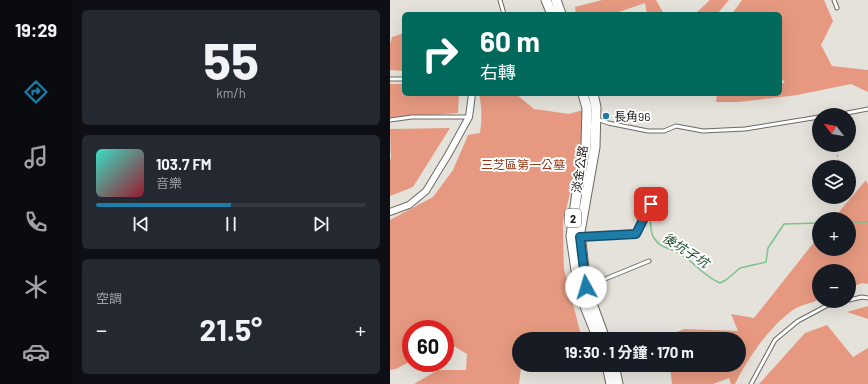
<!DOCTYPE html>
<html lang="zh-TW">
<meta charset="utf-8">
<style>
:root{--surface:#171b24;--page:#242831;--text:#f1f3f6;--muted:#9ea1a6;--line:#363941;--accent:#1d7da9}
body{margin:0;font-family:Barlow,"Noto Sans TC",sans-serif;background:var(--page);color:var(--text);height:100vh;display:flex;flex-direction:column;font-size:15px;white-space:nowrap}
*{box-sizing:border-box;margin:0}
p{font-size:13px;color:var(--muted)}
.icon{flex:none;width:22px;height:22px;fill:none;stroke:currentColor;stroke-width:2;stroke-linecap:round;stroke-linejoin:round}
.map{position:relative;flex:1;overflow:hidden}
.sheet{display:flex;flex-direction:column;gap:10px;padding:10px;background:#0d0f14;width:318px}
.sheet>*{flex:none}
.hud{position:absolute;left:12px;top:12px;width:380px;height:84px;border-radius:6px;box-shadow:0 4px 16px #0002;background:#00695c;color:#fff;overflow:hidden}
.needle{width:26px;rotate:301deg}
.tools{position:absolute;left:422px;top:108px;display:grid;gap:8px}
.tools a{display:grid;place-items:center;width:44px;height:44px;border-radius:50%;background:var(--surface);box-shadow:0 4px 16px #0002;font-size:20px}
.speed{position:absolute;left:12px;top:320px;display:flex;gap:8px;font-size:20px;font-weight:700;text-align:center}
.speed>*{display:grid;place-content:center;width:52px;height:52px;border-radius:50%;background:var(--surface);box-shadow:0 4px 16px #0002;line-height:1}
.speed .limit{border:6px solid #d22;background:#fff;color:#111}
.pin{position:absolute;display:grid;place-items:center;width:34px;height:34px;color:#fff;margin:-17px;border-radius:8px;box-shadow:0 2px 6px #0006}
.me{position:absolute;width:44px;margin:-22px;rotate:354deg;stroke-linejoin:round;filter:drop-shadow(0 0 3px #0008)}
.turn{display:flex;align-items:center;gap:14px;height:84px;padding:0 12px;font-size:18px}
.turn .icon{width:52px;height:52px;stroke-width:2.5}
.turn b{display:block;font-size:28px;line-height:34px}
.big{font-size:30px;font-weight:700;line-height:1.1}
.sheet .card{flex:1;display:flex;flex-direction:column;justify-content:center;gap:6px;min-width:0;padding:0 14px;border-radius:6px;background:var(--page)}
.sheet .dial{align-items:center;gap:0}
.dial b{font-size:52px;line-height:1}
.song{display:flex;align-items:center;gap:12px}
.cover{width:48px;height:48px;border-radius:6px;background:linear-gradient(135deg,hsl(170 70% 55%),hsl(350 70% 35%))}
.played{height:4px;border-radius:2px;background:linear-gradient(90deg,var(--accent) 50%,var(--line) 50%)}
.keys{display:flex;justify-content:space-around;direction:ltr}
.heat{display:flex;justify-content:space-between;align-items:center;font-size:22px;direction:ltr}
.trip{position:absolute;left:122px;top:332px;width:234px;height:40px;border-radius:20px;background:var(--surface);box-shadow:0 4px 16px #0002;font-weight:700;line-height:40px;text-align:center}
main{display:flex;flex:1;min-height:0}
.menu{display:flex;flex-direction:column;width:72px;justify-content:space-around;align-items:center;background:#090b0e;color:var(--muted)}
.menu .icon{width:28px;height:28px}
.menu .selected{color:var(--accent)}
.menu b{font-size:18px;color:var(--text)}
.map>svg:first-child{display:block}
</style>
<main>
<nav class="menu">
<b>19:29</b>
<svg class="icon selected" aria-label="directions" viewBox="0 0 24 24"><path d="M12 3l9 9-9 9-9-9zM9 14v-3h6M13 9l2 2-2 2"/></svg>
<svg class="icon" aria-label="music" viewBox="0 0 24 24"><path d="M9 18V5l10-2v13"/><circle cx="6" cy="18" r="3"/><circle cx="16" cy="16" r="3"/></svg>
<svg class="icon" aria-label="phone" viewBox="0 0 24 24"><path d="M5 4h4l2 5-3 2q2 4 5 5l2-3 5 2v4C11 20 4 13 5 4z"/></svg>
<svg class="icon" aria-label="climate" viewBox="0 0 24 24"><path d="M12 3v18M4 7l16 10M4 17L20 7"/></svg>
<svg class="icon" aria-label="car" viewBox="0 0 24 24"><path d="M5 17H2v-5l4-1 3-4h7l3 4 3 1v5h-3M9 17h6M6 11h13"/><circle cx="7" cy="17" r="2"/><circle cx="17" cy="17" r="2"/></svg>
</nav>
<section class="sheet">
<div class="card dial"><b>55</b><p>km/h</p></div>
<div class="card">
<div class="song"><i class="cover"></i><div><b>103.7 FM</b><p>音樂</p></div></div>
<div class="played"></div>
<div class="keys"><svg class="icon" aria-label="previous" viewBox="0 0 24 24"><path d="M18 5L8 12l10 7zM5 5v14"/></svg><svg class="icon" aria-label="pause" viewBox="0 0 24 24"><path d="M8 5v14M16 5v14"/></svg><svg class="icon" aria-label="next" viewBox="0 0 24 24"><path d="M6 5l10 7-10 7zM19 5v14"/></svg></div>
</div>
<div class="card"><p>空調</p>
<div class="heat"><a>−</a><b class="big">21.5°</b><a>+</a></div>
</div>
</section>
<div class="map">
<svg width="478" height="384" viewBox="0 0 478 384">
<rect width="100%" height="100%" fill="#e4e2da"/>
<g fill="#e69980">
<path d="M 212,0 L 266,0 L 274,14 L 257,14 L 255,3 L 223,14 L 186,14 L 185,7 Z"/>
<path d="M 320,0 L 339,0 L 327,14 L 305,14 Z"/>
<path d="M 352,0 L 434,0 L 443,21 L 431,45 L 442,66 L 478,70 L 478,92 L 461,84 L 407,95 L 349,102 L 326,102 L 327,94 L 390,94 L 390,83 L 395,83 L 390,76 L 390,14 L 342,14 Z"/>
<path d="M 14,33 L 14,71 L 0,70 L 0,44 L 2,37 Z"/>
<path d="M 0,84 L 14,84 L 14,94 L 69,94 L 68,113 L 0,118 Z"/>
<path d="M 89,94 L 126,94 L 144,109 L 179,114 L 193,110 L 191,149 L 173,222 L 173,236 L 174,269 L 192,339 L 129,339 L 129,365 L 148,365 L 131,368 L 129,384 L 24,384 L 48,370 L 76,370 L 77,354 L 55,341 L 55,329 L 21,329 L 21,361 L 6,369 L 0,370 L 0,220 L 43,197 L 63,170 L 78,135 L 90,133 C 92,120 92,107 89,94 Z"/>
<path d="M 60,128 L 23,187 L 0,196 L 0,159 L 1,159 L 0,129 Z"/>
<path d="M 476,180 L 478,185 L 478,284 L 472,283 L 459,288 L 459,271 L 429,271 L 429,300 C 421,303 410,305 403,310 C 379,327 358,358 345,384 L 341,384 L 339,378 L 323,384 L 282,384 L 280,367 L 283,365 L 349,365 L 349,339 L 281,339 L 277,336 L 294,329 L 348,331 L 341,314 L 364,318 L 429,236 L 429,249 L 459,249 L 459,219 L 443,219 Z"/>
<path d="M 478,306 L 478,319 L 457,312 Z"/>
<path d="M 437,325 L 463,357 L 478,348 L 478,384 L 369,384 L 415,333 Z"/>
</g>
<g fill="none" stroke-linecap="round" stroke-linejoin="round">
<g stroke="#7cc28b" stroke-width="1.5">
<path d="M 260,217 C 261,223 260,233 264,238 C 270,248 278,247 287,252 C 303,260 314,277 330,283 L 336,280 L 350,268 L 376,262 L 378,248 L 394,224 L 429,223"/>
<path d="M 459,222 L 478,222"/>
</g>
<defs>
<g id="lane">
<path d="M 110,0 L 114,14"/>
<path d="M 444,0 L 447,8"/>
<path d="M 0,79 L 14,79"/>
<path d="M 447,115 L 478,109"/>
<path d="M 207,119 L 218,123 L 258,131 L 274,131 L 286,126 L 313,131 L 355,129 L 429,117"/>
<path d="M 0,120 L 22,117 L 79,117"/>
<path d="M 192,237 L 246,234 L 261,204"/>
<path d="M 198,286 L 259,261"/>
<path d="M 459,300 L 472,297 L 478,298"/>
<path d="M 361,384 L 385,340 L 408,321 L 438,305 L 455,301"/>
</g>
<path id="street" d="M 0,212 L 19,205 L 36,191 L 58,155 L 79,117 L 82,94"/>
<g id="primary">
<path d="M 156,0 L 162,14"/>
<path d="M 166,0 L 171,14"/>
<path d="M 193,94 L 197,108 L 196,145 L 187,192 L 181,236 L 189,291 L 208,339"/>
<path d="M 203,94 L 206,107 L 205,147 L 190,232 L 196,287 L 215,339"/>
<path d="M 217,365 L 221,384"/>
<path d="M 224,365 L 228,384"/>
</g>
</defs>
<use href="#lane" stroke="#6c6a63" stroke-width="5"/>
<use href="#street" stroke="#6c6a63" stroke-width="8"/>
<use href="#primary" stroke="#6c6a63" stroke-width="11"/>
<path stroke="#9a9993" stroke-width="1" stroke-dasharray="2 3" stroke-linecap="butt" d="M 445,145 L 450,166"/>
<use href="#lane" stroke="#fff" stroke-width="3"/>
<use href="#street" stroke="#fff" stroke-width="6"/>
<use href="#primary" stroke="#fff" stroke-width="9"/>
</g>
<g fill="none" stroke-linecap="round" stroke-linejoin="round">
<defs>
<path id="route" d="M 196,287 L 190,237 L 246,234 L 261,204"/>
</defs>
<use href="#route" stroke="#13516e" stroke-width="10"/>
<use href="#route" stroke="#1d7da9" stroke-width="7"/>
</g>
<circle fill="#1d7da9" stroke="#fff" stroke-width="1.5" cx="216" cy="116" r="4"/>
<g text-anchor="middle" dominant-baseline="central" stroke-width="4" stroke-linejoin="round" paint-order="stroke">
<rect fill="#fff" stroke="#5d5d5b" stroke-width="1" x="175" y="209" width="16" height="18" rx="3"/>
<g font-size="11" font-weight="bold" fill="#181815">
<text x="183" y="218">2</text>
</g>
<g font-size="12" fill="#181815" stroke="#fff" text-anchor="start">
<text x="224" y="116">長角96</text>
</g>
<g font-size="12" fill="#933312" stroke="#fff">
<text x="133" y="164">三芝區第一公墓</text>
</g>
<g font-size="12" fill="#181815" stroke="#fff">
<text transform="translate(189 169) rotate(-81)">淡金公路</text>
</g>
<g font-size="13" font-style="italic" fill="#184b27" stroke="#fff">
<text transform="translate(296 250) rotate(33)">後坑子坑</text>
</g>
</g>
</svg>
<div class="tools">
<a><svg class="needle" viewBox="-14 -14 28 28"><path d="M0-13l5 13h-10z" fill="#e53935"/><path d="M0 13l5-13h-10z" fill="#9ea1a6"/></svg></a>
<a><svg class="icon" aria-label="layers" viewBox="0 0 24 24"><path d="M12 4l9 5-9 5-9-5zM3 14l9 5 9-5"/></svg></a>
<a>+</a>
<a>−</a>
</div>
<div class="speed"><div class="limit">60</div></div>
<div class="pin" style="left:261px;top:204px;background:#d93025"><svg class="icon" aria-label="arrive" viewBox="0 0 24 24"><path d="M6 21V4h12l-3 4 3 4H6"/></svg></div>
<svg class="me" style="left:196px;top:287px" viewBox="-20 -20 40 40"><circle r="19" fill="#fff"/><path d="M0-13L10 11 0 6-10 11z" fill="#1d7da9"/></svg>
<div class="trip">19:30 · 1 分鐘 · 170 m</div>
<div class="hud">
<div class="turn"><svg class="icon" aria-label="right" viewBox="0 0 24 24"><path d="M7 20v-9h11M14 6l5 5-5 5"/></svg><div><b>60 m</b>右轉</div></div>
</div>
</div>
</main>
